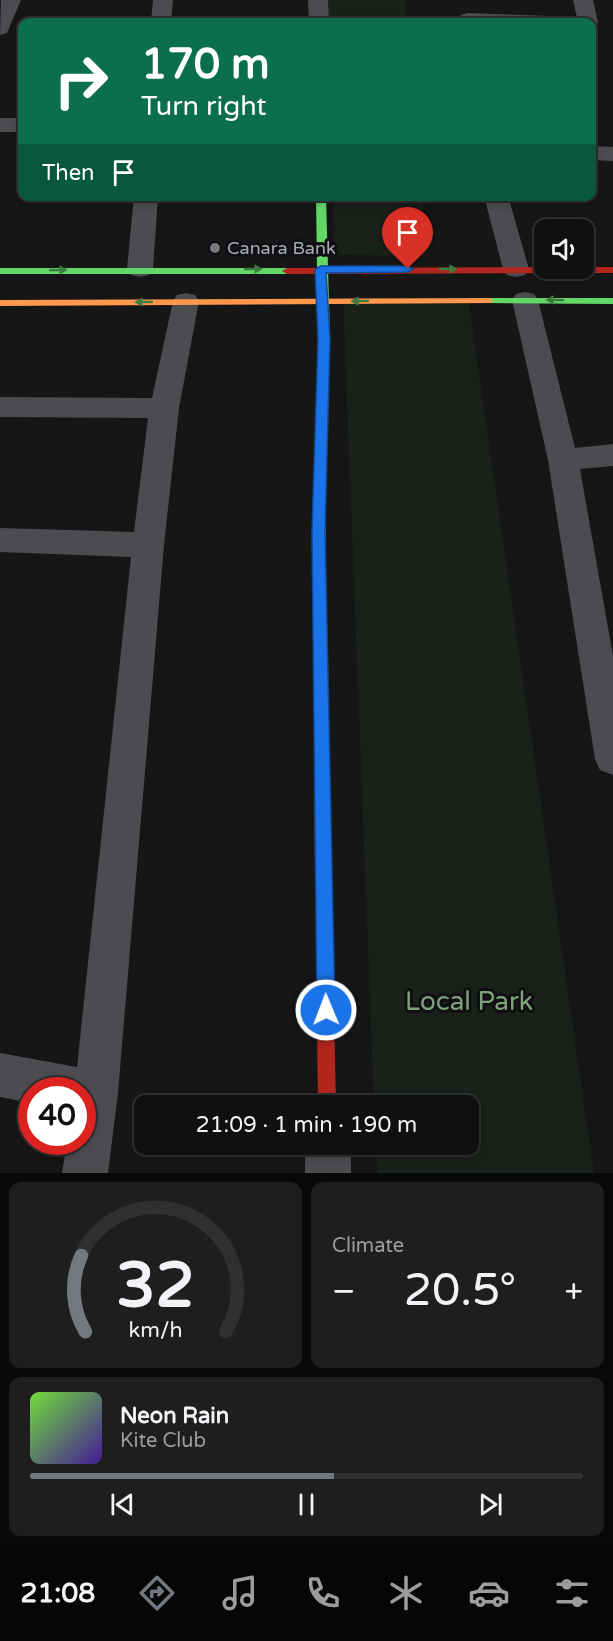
<!DOCTYPE html>
<meta charset="utf-8">
<style>
:root{--surface:#101010;--page:#1e1e1e;--text:#f1f3f6;--muted:#9c9d9f;--line:#303030;--accent:#74797f}
body{margin:0;font-family:"Varela Round",sans-serif;background:var(--page);color:var(--text);height:100vh;display:flex;flex-direction:column;font-size:22px;white-space:nowrap}
*{box-sizing:border-box;margin:0}
p{font-size:20px;color:var(--muted)}
.icon{flex:none;width:33px;height:33px;fill:none;stroke:currentColor;stroke-width:2;stroke-linecap:round;stroke-linejoin:round}
.map{position:relative;height:1173px;overflow:hidden}
.drawer{display:flex;flex-direction:column;gap:9px;padding:9px;background:#090909;flex:1}
.drawer>*{flex:none}
.top-card{position:absolute;left:18px;top:18px;width:578px;height:183px;border-radius:12px;box-shadow:0 3px 9px #0003,0 0 0 2px var(--line);background:#0b6e4f;color:#fff;overflow:hidden}
.controls{position:absolute;left:534px;top:219px;display:grid;gap:12px}
.controls a{display:grid;place-items:center;width:60px;height:60px;border-radius:12px;background:var(--surface);box-shadow:0 3px 9px #0003,0 0 0 2px var(--line);font-size:30px}
.speed{position:absolute;left:18px;top:1077px;display:flex;gap:12px;font-size:30px;font-weight:700;text-align:center}
.speed>*{display:grid;place-content:center;width:78px;height:78px;border-radius:50%;background:var(--surface);box-shadow:0 3px 9px #0003,0 0 0 2px var(--line);line-height:1}
.speed .limit{border:9px solid #d22;background:#fff;color:#111}
.pin{position:absolute;display:grid;place-items:center;width:51px;height:51px;color:#fff;margin:-62px -26px;border-radius:50% 50% 50% 0;rotate:-45deg;box-shadow:0 0 6px #0007}
.pin .icon{rotate:45deg}
.me{position:absolute;width:66px;margin:-33px;rotate:359deg;stroke-linejoin:round;filter:drop-shadow(0 0 4px #0008)}
.turn{display:flex;align-items:center;gap:21px;height:126px;padding:0 24px;font-size:27px}
.turn .icon{width:78px;height:78px;stroke-width:2.5}
.turn b{display:block;font-size:42px;line-height:51px}
.then{display:flex;align-items:center;height:57px;padding:0 24px;background:#0003;gap:12px;font-size:22px}
.big{font-size:45px;font-weight:600;line-height:1.1}
.drawer .widget{flex:1;display:flex;flex-direction:column;justify-content:center;gap:9px;min-width:0;padding:0 21px;border-radius:12px;background:var(--page)}
.drawer .dial{align-items:center;gap:0}
.dial svg{height:156px;overflow:visible;fill:none;stroke:var(--line);stroke-width:7;stroke-linecap:round;text-anchor:middle}
.dial text{fill:var(--text);stroke:none}
.song{display:flex;align-items:center;gap:18px}
.cover{width:72px;height:72px;border-radius:9px;background:linear-gradient(135deg,hsl(100 70% 55%),hsl(260 70% 35%))}
.played{height:6px;border-radius:3px;background:linear-gradient(90deg,var(--accent) 55%,var(--line) 55%)}
.keys{display:flex;justify-content:space-around;direction:ltr}
.heat{display:flex;justify-content:space-between;align-items:center;font-size:33px;direction:ltr}
.drawer .tiles{flex:1;display:grid;gap:9px;grid-template-columns:1fr 1fr}
.widget:last-child{grid-column:span 2}
.trip{position:absolute;left:134px;top:1095px;width:345px;height:60px;border-radius:12px;background:var(--surface);box-shadow:0 3px 9px #0003,0 0 0 2px var(--line);font-weight:600;line-height:60px;text-align:center}
.menu{display:flex;height:96px;justify-content:space-around;align-items:center;background:#060606;color:var(--muted)}
.menu .icon{width:42px;height:42px}
.menu .selected{color:var(--accent)}
.menu b{font-size:27px;color:var(--text)}
.map>svg:first-child{display:block}
</style>
<div class="map">
<svg width="613" height="1173" viewBox="0 0 613 1173">
<rect width="100%" height="100%" fill="#161616"/>
<g fill="#1a201a">
<path d="M 327,0 L 405,0 L 407,22 L 328,22 Z"/>
<path d="M 333,197 L 422,197 L 427,256 L 335,255 Z"/>
<path d="M 343,297 L 468,299 L 594,1173 L 377,1173 L 376,1145 L 468,1144 L 468,1106 L 374,1105 Z"/>
</g>
<g fill="none" stroke-linecap="round" stroke-linejoin="round">
<g fill="#4a4c4f" fill-rule="evenodd">
<path d="M 1,0 L 21,0 L 7,33 L 0,35 Z"/>
<path d="M 153,0 L 173,0 L 171,22 L 151,22 Z"/>
<path d="M 308,0 L 328,0 L 329,22 L 309,22 Z"/>
<path d="M 573,0 L 593,0 L 598,22 L 595,26 L 591,27 L 591,22 L 578,22 Z"/>
<path d="M 468,13 L 551,16 L 558,18 L 561,22 L 460,22 L 458,19 L 461,15 Z"/>
<rect x="0" y="118" width="22" height="14"/>
<path d="M 591,146 L 613,147 L 613,161 L 591,160 Z"/>
<path d="M 134,196 L 158,196 L 153,269 L 149,275 L 140,277 L 131,275 L 127,269 Z"/>
<path d="M 484,196 L 508,196 L 529,269 L 525,275 L 516,277 L 507,275 L 503,269 Z"/>
<path d="M 525,292 L 534,294 L 538,300 L 575,448 L 613,444 L 613,466 L 580,469 L 613,656 L 613,775 L 600,770 L 595,759 L 548,460 L 512,300 L 516,294 Z"/>
<path d="M 186,293 L 195,295 L 199,301 L 179,408 L 164,545 L 118,1093 L 108,1173 L 62,1173 L 67,1142 L 82,1142 L 82,1090 L 32,1090 L 32,1103 L 0,1097 L 0,1053 L 77,1067 L 131,557 L 0,552 L 0,528 L 134,532 L 148,418 L 0,417 L 0,397 L 152,398 L 173,301 L 177,295 Z"/>
<rect x="305" y="1144" width="46" height="29"/>
</g>
<g fill="#63d668" fill-rule="evenodd">
<path d="M 316,196 L 326,196 L 330,339 L 325,502 L 319,507 L 313,502 L 318,339 Z"/>
<path d="M 0,268 L 287,268 L 292,271 L 287,274 L 0,274 Z"/>
<path d="M 488,298 L 613,298 L 613,304 L 484,303 L 484,299 Z"/>
</g>
<g fill="#ff974d" fill-rule="evenodd">
<path d="M 488,298 L 492,299 L 492,303 L 0,306 L 0,300 Z"/>
<path d="M 319,497 L 325,502 L 331,870 L 329,875 L 323,877 L 317,875 L 315,870 L 313,502 Z"/>
</g>
<g fill="#b3261e" fill-rule="evenodd">
<path d="M 544,267 L 584,268 L 584,267 L 613,267 L 613,273 L 287,274 L 282,271 L 287,268 Z"/>
<path d="M 323,863 L 329,865 L 331,870 L 336,1106 L 318,1106 L 315,870 L 317,865 Z"/>
</g>
</g>
<defs><path id="oneway-solid" d="M-6-.8H1V-3.2L6.5 0L1 3.2V.8H-6Z" transform="scale(1.5)"/></defs>
<g fill="#3e7d41">
<use href="#oneway-solid" transform="translate(253 269)"/>
<use href="#oneway-solid" transform="translate(448 269)"/>
<use href="#oneway-solid" transform="translate(58 270) rotate(-1)"/>
<use href="#oneway-solid" transform="translate(555 300) rotate(-179)"/>
<use href="#oneway-solid" transform="translate(360 301) rotate(179)"/>
<use href="#oneway-solid" transform="translate(144 302) rotate(179)"/>
</g>
<path fill="#1a73e8" stroke="#114b97" stroke-width="1.5" d="M 321,266 L 408,266 L 413,269 L 408,272 L 326,273 L 330,339 L 325,532 L 335,1010 L 332,1016 L 326,1019 L 320,1016 L 317,1010 L 312,532 L 318,339 L 315,269 Z"/>
<circle fill="#74797f" stroke="#101012" stroke-width="2" cx="215" cy="248" r="6"/>
<g text-anchor="middle" dominant-baseline="central" stroke-width="6" stroke-linejoin="round" paint-order="stroke">
<g font-size="18" fill="#a7aeb7" stroke="#101012" text-anchor="start">
<text x="227" y="248">Canara Bank</text>
</g>
<g font-size="26" fill="#80a17e" stroke="#101012">
<text x="469" y="1001">Local Park</text>
</g>
</g>
</svg>
<div class="controls">
<a><svg class="icon" aria-label="sound" viewBox="0 0 24 24"><path d="M4 9h4l5-4v14l-5-4H4zM17 9q2 3 0 6"/></svg></a>
</div>
<div class="speed"><div class="limit">40</div></div>
<div class="pin" style="left:408px;top:269px;background:#d93025"><svg class="icon" aria-label="arrive" viewBox="0 0 24 24"><path d="M6 21V4h12l-3 4 3 4H6"/></svg></div>
<svg class="me" style="left:326px;top:1010px" viewBox="-20 -20 40 40"><circle r="17" fill="#1a73e8" stroke="#fff" stroke-width="3"/><path d="M0-11L8 9 0 5-8 9z" fill="#fff"/></svg>
<div class="trip">21:09 · 1 min · 190 m</div>
<div class="top-card">
<div class="turn"><svg class="icon" aria-label="right" viewBox="0 0 24 24"><path d="M7 20v-9h11M14 6l5 5-5 5"/></svg><div><b>170 m</b>Turn right</div></div>
<div class="then">Then<svg class="icon" aria-label="arrive" viewBox="0 0 24 24"><path d="M6 21V4h12l-3 4 3 4H6"/></svg></div>
</div>
</div>
<section class="drawer">
<div class="tiles">
<div class="widget dial"><svg viewBox="0 0 100 80">
<path d="M14 69A42 42 0 1 1 86 69"/>
<path d="M14 69A42 42 0 0 1 12 30" stroke="#74797f"/>
<text x="50" y="56" font-size="32" font-weight="700">32</text>
<text x="50" y="72" font-size="11">km/h</text>
</svg></div>
<div class="widget"><p>Climate</p>
<div class="heat"><a>−</a><b class="big">20.5°</b><a>+</a></div>
</div>
<div class="widget">
<div class="song"><i class="cover"></i><div><b>Neon Rain</b><p>Kite Club</p></div></div>
<div class="played"></div>
<div class="keys"><svg class="icon" aria-label="previous" viewBox="0 0 24 24"><path d="M18 5L8 12l10 7zM5 5v14"/></svg><svg class="icon" aria-label="pause" viewBox="0 0 24 24"><path d="M8 5v14M16 5v14"/></svg><svg class="icon" aria-label="next" viewBox="0 0 24 24"><path d="M6 5l10 7-10 7zM19 5v14"/></svg></div>
</div>
</div>
</section>
<nav class="menu">
<b>21:08</b>
<svg class="icon selected" aria-label="directions" viewBox="0 0 24 24"><path d="M12 3l9 9-9 9-9-9zM9 14v-3h6M13 9l2 2-2 2"/></svg>
<svg class="icon" aria-label="music" viewBox="0 0 24 24"><path d="M9 18V5l10-2v13"/><circle cx="6" cy="18" r="3"/><circle cx="16" cy="16" r="3"/></svg>
<svg class="icon" aria-label="phone" viewBox="0 0 24 24"><path d="M5 4h4l2 5-3 2q2 4 5 5l2-3 5 2v4C11 20 4 13 5 4z"/></svg>
<svg class="icon" aria-label="climate" viewBox="0 0 24 24"><path d="M12 3v18M4 7l16 10M4 17L20 7"/></svg>
<svg class="icon" aria-label="car" viewBox="0 0 24 24"><path d="M5 17H2v-5l4-1 3-4h7l3 4 3 1v5h-3M9 17h6M6 11h13"/><circle cx="7" cy="17" r="2"/><circle cx="17" cy="17" r="2"/></svg>
<svg class="icon" aria-label="filters" viewBox="0 0 24 24"><path d="M4 7h16M4 17h16"/><circle cx="9" cy="7" r="2"/><circle cx="15" cy="17" r="2"/></svg>
</nav>
